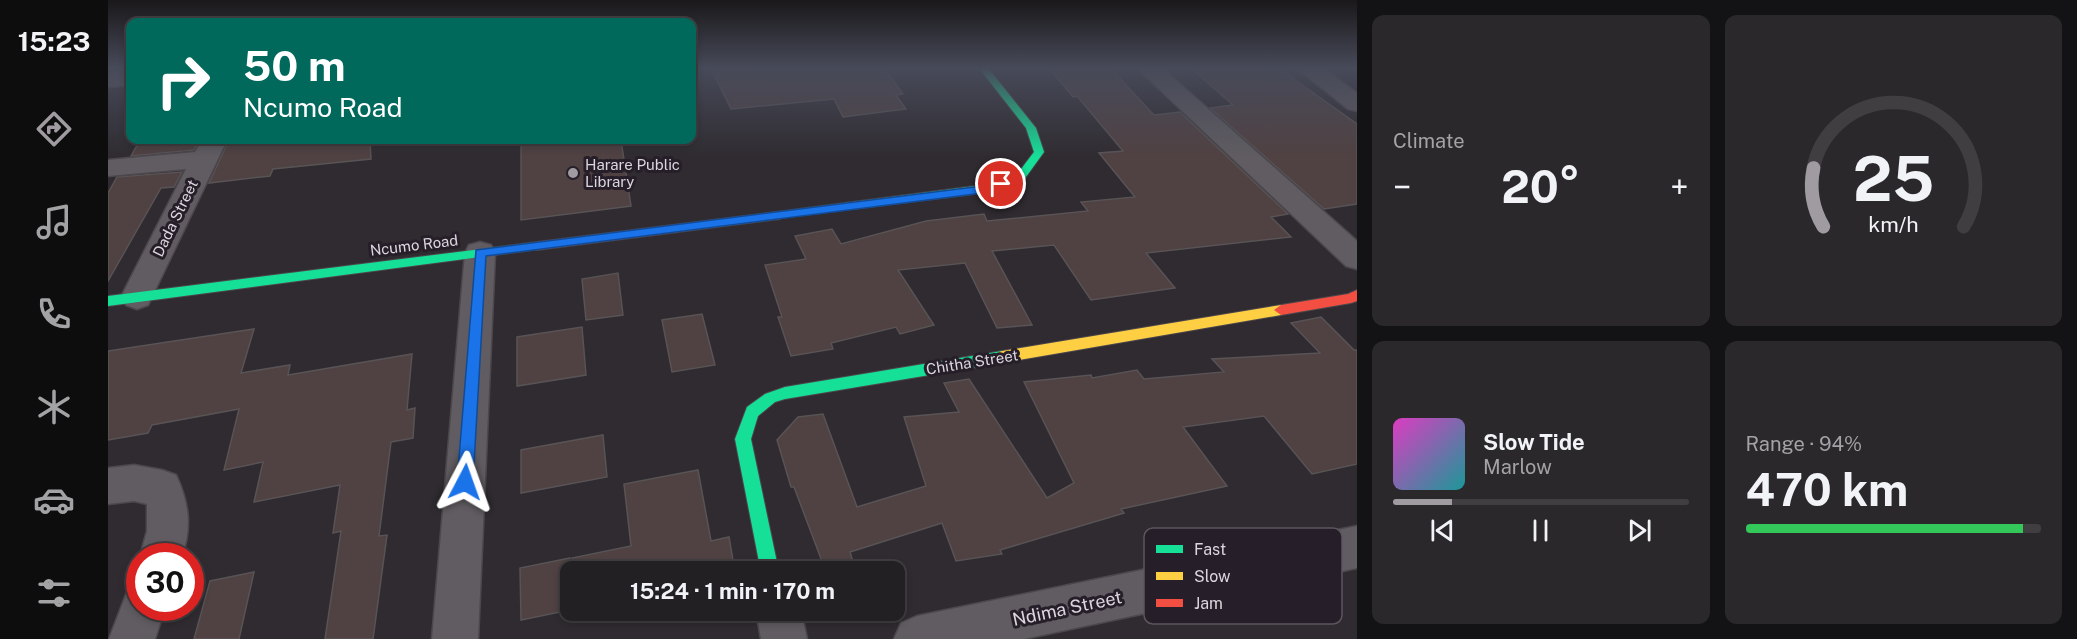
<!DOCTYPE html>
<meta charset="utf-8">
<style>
:root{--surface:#232024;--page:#2b282c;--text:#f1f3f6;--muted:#a3a3a6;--line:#403e41;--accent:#9f9ba1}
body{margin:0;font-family:"Public Sans",sans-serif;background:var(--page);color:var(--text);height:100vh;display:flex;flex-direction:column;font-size:22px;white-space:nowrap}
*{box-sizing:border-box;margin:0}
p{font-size:20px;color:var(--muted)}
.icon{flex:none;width:33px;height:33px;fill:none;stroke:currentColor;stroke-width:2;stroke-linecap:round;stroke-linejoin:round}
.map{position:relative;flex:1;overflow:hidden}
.details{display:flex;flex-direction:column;gap:15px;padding:15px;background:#131214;width:720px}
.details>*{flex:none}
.guide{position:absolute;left:18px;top:18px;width:570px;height:126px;border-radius:12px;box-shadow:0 3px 9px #0003,0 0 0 2px var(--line);background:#00695c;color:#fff;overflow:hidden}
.speed{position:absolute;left:18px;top:543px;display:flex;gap:12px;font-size:30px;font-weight:700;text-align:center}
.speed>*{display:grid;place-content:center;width:78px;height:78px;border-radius:50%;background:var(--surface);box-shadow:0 3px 9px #0003,0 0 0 2px var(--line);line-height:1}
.speed .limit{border:9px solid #d22;background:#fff;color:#111}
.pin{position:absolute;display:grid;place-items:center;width:51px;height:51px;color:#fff;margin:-26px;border:3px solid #fff;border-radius:50%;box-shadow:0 2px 6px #0007}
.me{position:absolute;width:66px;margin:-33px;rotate:4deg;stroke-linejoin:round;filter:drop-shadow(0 0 4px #0008)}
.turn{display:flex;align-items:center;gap:21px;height:126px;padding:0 18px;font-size:27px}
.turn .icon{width:78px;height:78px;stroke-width:2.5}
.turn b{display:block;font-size:42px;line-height:51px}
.big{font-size:45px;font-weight:700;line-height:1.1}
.details .widget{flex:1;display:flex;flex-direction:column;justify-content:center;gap:9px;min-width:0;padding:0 21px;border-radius:12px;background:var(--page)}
.details .dial{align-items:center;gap:0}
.dial svg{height:156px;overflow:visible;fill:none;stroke:var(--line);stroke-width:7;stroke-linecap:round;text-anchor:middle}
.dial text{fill:var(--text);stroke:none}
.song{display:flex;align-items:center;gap:18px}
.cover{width:72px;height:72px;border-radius:9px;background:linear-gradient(135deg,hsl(310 70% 55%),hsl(180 70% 35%))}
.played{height:6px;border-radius:3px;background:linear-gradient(90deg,var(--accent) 20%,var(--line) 20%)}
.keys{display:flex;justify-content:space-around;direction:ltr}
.heat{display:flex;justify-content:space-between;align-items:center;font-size:33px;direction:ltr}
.charge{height:9px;border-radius:4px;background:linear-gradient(90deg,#34c759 94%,var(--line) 0)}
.details .tiles{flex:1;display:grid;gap:15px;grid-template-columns:repeat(2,1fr)}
.trip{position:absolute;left:452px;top:561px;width:345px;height:60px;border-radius:12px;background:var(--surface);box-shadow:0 3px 9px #0003,0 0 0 2px var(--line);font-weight:700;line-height:60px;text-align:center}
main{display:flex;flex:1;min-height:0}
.dock{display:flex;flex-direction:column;width:108px;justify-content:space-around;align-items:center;background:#0e0d0e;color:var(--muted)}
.dock .icon{width:42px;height:42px}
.dock .active{color:var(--accent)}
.dock b{font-size:27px;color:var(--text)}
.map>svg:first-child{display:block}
</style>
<main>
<nav class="dock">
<b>15:23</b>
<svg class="icon active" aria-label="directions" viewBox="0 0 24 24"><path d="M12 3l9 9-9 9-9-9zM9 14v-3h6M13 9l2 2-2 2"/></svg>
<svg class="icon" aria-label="music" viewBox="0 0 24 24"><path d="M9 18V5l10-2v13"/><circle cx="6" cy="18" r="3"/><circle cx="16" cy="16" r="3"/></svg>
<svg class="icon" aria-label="phone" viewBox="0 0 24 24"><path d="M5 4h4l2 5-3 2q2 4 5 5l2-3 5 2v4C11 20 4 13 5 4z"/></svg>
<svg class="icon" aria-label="climate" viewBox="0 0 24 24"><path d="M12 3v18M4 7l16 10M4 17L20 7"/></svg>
<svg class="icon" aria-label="car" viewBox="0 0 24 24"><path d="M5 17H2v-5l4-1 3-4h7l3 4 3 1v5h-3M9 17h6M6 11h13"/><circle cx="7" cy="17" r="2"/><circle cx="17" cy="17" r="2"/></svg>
<svg class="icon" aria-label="filters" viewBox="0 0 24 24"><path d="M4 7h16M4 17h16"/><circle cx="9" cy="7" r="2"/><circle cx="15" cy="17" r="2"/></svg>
</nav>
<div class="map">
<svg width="1249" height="639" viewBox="0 0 1249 639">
<rect width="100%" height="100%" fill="#2f2b30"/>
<g fill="#504142" stroke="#585355" stroke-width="1.5">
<path d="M 603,68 L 776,68 L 795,94 L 788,95 L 798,109 L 735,117 L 726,99 L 623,109 Z"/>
<path d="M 941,68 L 1002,68 L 1046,115 L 1072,112 L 1180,214 L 1163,217 L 1183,237 L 1038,253 L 1067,288 L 983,300 L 946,245 L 884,251 L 924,325 L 889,328 L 857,263 L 790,270 L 826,325 L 792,334 L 788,327 L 723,343 L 725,349 L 683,356 L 670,317 L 674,317 L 657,265 L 698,259 L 687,236 L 724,229 L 733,244 L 818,221 L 876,214 L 879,221 L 980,211 L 973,202 L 1027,197 L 991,153 L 1015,151 L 969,96 L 965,97 Z"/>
<path d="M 1083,68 L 1170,68 L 1249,124 L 1249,204 L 1216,209 L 1102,108 L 1125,105 Z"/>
<path d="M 32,140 L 92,140 L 86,150 L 23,156 Z"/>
<path d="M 121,140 L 262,140 L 263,159 L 165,169 L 162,176 L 101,183 Z"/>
<path d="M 413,140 L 513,140 L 523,206 L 413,220 Z"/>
<path d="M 74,172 L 66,187 L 53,188 L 0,281 L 0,193 L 9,177 Z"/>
<path d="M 510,273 L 515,315 L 478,320 L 474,279 Z"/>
<path d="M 594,314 L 607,365 L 564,372 L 554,320 Z"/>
<path d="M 1213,317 L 1246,350 L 1249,350 L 1249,464 L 1204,474 L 1156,416 L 1075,427 L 1119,486 L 1013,509 L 1016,513 L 892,550 L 894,554 L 848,561 L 834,523 L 742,552 L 748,572 L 718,572 L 686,487 L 683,487 L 669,440 L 690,417 L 715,414 L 749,507 L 818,486 L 796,417 L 851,412 L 836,383 L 861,379 L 939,498 L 966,483 L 916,382 L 983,375 L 984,378 L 1029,370 L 1036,379 L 1116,372 L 1104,359 L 1212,353 L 1183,323 Z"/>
<path d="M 474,327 L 478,375 L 409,386 L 409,337 Z"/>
<path d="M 146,329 L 133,373 L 182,365 L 180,375 L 304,354 L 299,410 L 307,408 L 305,438 L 283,442 L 271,536 L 279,535 L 265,639 L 217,639 L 233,531 L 225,533 L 232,485 L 146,502 L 155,462 L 116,470 L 131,409 L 44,425 L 40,433 L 0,440 L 0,351 Z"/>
<path d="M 495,435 L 499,477 L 413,493 L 413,450 Z"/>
<path d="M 590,470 L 603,541 L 621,537 L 627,572 L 585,572 L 585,566 L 556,572 L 465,572 L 464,558 L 523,546 L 516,484 Z"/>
<path d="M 462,558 L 462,610 L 413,620 L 412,568 Z"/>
<path d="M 146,572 L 131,639 L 86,639 L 102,581 Z"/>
</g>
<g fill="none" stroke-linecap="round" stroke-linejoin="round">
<defs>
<g id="street">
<path d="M 1029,68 L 1054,68 L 1249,241 L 1249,269 L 1238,266 Z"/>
<path d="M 1189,68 L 1215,68 L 1249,93 L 1249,111 L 1240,109 Z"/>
<path d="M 22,71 L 22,85 L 0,87 L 0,73 Z"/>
<path d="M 94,140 L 119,140 L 40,305 L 29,309 L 18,305 L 13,297 L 78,169 L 0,176 L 0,160 L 87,152 Z"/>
<path d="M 372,242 L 383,245 L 387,253 L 370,639 L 324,639 L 357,253 L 361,245 Z"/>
<path d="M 26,465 L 54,470 L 68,475 C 81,503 84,527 74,556 L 32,556 L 39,531 L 39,504 L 26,501 L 0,504 L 0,468 Z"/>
<path d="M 1249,526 L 1249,568 L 916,639 L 786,639 L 793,623 L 809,616 Z"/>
<path d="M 32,587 L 32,608 L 57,608 L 47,639 L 1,639 L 19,592 Z"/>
<path d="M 648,610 L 693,610 L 699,639 L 653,639 Z"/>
</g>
<g id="fast">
<path d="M 871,68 L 880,68 L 928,128 L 936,152 L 915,181 L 875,193 L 664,219 L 662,216 L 668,212 L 875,185 L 907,177 L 926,152 L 918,128 Z"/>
<path d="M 429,242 L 433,243 L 435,246 L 433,249 L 0,306 L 0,296 Z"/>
<path d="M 894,351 L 899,353 L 901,357 L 899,361 L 894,363 L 677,399 L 667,402 L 650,416 L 643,439 L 671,572 L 653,572 L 627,439 L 639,407 L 657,394 L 677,387 Z"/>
</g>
<path id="slow" d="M 1173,305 L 1180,310 L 1173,315 L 894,363 L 889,361 L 887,357 L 889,353 L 894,351 Z"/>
<g id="jam">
<path d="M 668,212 L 674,216 L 672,219 L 429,250 L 423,246 L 429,242 Z"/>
<path d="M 1249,290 L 1249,301 L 1243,303 L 1173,315 L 1166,310 L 1173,305 L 1240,294 Z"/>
</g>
</defs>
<use href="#street" stroke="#4b474c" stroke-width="3"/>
<use href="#fast" stroke="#4b474c" stroke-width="2"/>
<use href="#slow" stroke="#4b474c" stroke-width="2"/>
<use href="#jam" stroke="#4b474c" stroke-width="2"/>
<use href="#street" fill="#605c61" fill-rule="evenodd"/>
<use href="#fast" fill="#16e098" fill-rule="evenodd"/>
<use href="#slow" fill="#ffcf43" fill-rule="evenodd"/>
<use href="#jam" fill="#f24e42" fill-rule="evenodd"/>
</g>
<linearGradient id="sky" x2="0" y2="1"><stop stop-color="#1a181a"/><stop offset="0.43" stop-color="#474a59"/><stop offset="1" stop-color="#474a59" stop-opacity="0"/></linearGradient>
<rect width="1249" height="158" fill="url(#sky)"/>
<path fill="#1a73e8" stroke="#114b97" stroke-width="1.5" d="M 893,180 L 898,184 L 897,187 L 875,193 L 378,256 L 365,482 L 363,488 L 357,490 L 352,488 L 349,482 L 368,250 L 874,186 Z"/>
<circle fill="#9f9ba1" stroke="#261f29" stroke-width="2" cx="465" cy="173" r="6"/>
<g text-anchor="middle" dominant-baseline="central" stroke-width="6" stroke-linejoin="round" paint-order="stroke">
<g font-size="15" fill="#dcd7de" stroke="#261f29" text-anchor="start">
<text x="477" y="164">Harare Public<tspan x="477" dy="17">Library</tspan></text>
</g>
<g font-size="15" fill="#dcd7de" stroke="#261f29">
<text transform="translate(67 218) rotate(-64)">Dada Street</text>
<text transform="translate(306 245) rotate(-7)">Ncumo Road</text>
<text transform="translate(864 362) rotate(-9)">Chitha Street</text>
</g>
<g font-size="18" fill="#dcd7de" stroke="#261f29">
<text transform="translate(959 608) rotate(-12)">Ndima Street</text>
</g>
</g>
<rect x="1036" y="528" width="198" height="96" rx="9" fill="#261f29" stroke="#5d565f" stroke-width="1.5"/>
<rect x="1048" y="545" width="27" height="8" fill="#16e098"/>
<rect x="1048" y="572" width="27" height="8" fill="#ffcf43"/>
<rect x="1048" y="599" width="27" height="8" fill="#f24e42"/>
<g font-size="16" fill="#dcd7de">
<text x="1086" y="555">Fast</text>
<text x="1086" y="582">Slow</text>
<text x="1086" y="609">Jam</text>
</g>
</svg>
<div class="speed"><div class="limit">30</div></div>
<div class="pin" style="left:893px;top:184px;background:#d93025"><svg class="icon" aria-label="arrive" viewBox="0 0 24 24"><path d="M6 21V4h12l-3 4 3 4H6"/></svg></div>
<svg class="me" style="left:357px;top:482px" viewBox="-20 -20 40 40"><path d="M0-17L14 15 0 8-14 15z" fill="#1a73e8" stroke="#fff" stroke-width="4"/></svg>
<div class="trip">15:24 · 1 min · 170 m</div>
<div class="guide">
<div class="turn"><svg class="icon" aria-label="right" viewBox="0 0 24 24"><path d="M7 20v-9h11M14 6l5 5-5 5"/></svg><div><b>50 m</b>Ncumo Road</div></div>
</div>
</div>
<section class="details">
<div class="tiles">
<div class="widget"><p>Climate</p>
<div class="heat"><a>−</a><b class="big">20°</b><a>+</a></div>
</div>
<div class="widget dial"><svg viewBox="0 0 100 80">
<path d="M14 69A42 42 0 1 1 86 69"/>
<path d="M14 69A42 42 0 0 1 9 39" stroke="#9f9ba1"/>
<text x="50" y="56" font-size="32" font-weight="700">25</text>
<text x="50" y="72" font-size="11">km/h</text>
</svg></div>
<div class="widget">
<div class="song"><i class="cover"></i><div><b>Slow Tide</b><p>Marlow</p></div></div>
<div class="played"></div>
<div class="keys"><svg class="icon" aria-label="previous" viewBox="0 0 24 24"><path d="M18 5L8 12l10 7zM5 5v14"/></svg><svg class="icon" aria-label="pause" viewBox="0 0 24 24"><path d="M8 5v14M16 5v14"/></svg><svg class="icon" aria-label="next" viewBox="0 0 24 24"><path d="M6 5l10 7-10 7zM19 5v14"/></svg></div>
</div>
<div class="widget"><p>Range · 94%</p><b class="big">470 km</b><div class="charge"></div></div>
</div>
</section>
</main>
